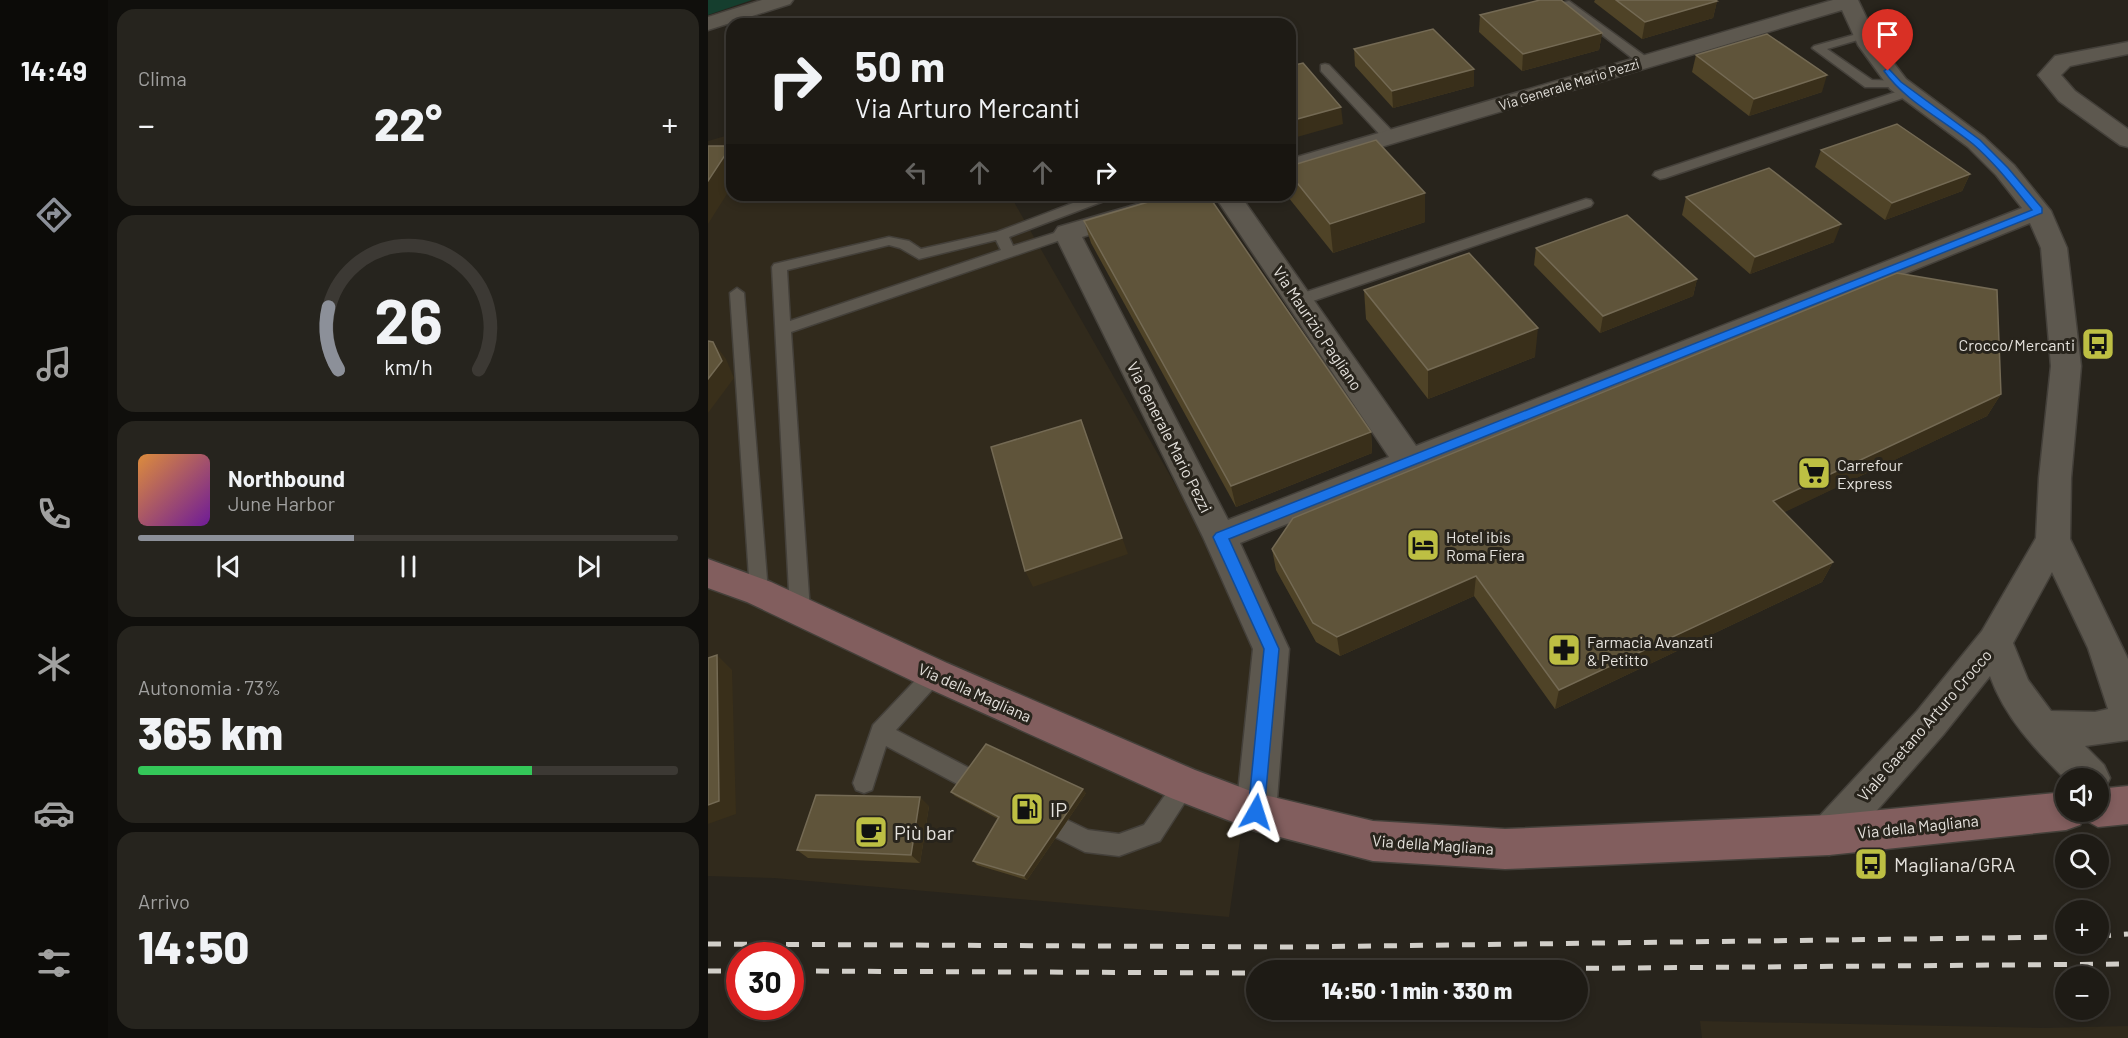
<!DOCTYPE html>
<html lang="it">
<meta charset="utf-8">
<style>
:root{--surface:#1e1b15;--page:#26241e;--text:#f1f3f6;--muted:#a1a1a0;--line:#3c3934;--accent:#8c9099}
body{margin:0;font-family:Barlow,sans-serif;background:var(--page);color:var(--text);height:100vh;display:flex;flex-direction:column;font-size:22px;white-space:nowrap}
*{box-sizing:border-box;margin:0}
p{font-size:20px;color:var(--muted)}
.icon{flex:none;width:33px;height:33px;fill:none;stroke:currentColor;stroke-width:2;stroke-linecap:round;stroke-linejoin:round}
.map{position:relative;flex:1;overflow:hidden}
.side{display:flex;flex-direction:column;gap:9px;padding:9px;background:#100f0c;width:600px}
.side>*{flex:none}
.top-card{position:absolute;left:18px;top:18px;width:570px;height:183px;border-radius:18px;box-shadow:0 3px 9px #0003,0 0 0 2px var(--line);background:#1e1b15;color:var(--text);overflow:hidden}
.tools{position:absolute;left:1347px;top:768px;display:grid;gap:12px}
.tools a{display:grid;place-items:center;width:54px;height:54px;border-radius:50%;background:var(--surface);box-shadow:0 3px 9px #0003,0 0 0 2px var(--line);font-size:30px}
.speed{position:absolute;left:18px;top:942px;display:flex;gap:12px;font-size:30px;font-weight:700;text-align:center}
.speed>*{display:grid;place-content:center;width:78px;height:78px;border-radius:50%;background:var(--surface);box-shadow:0 3px 9px #0003,0 0 0 2px var(--line);line-height:1}
.speed .limit{border:9px solid #d22;background:#fff;color:#111}
.pin{position:absolute;display:grid;place-items:center;width:51px;height:51px;color:#fff;margin:-62px -26px;border-radius:50% 50% 50% 0;rotate:-45deg;box-shadow:0 0 6px #0007}
.pin .icon{rotate:45deg}
.me{position:absolute;width:66px;margin:-33px;rotate:6deg;stroke-linejoin:round;filter:drop-shadow(0 0 4px #0008)}
.turn{display:flex;align-items:center;gap:21px;height:126px;padding:0 30px;font-size:27px}
.turn .icon{width:78px;height:78px;stroke-width:2.5}
.turn b{display:block;font-size:42px;line-height:51px}
.lanes{display:flex;align-items:center;height:57px;padding:0 30px;background:#0003;justify-content:center;gap:30px;direction:ltr}
.lanes .off{opacity:.35}
.big{font-size:45px;font-weight:800;line-height:1.1}
.side .card{flex:1;display:flex;flex-direction:column;justify-content:center;gap:9px;min-width:0;padding:0 21px;border-radius:18px;background:var(--page)}
.side .dial{align-items:center;gap:0}
.dial svg{height:156px;overflow:visible;fill:none;stroke:var(--line);stroke-width:7;stroke-linecap:round;text-anchor:middle}
.dial text{fill:var(--text);stroke:none}
.song{display:flex;align-items:center;gap:18px}
.cover{width:72px;height:72px;border-radius:9px;background:linear-gradient(135deg,hsl(30 70% 55%),hsl(280 70% 35%))}
.played{height:6px;border-radius:3px;background:linear-gradient(90deg,var(--accent) 40%,var(--line) 40%)}
.keys{display:flex;justify-content:space-around;direction:ltr}
.heat{display:flex;justify-content:space-between;align-items:center;font-size:33px;direction:ltr}
.charge{height:9px;border-radius:4px;background:linear-gradient(90deg,#34c759 73%,var(--line) 0)}
.trip{position:absolute;left:538px;top:960px;width:342px;height:60px;border-radius:30px;background:var(--surface);box-shadow:0 3px 9px #0003,0 0 0 2px var(--line);font-weight:800;line-height:60px;text-align:center}
main{display:flex;flex:1;min-height:0}
.menu{display:flex;flex-direction:column;width:108px;justify-content:space-around;align-items:center;background:#0c0b08;color:var(--muted)}
.menu .icon{width:42px;height:42px}
.menu .current{color:var(--accent)}
.menu b{font-size:27px;color:var(--text)}
.map>svg:first-child{display:block}
</style>
<main>
<nav class="menu">
<b>14:49</b>
<svg class="icon current" aria-label="directions" viewBox="0 0 24 24"><path d="M12 3l9 9-9 9-9-9zM9 14v-3h6M13 9l2 2-2 2"/></svg>
<svg class="icon" aria-label="music" viewBox="0 0 24 24"><path d="M9 18V5l10-2v13"/><circle cx="6" cy="18" r="3"/><circle cx="16" cy="16" r="3"/></svg>
<svg class="icon" aria-label="phone" viewBox="0 0 24 24"><path d="M5 4h4l2 5-3 2q2 4 5 5l2-3 5 2v4C11 20 4 13 5 4z"/></svg>
<svg class="icon" aria-label="climate" viewBox="0 0 24 24"><path d="M12 3v18M4 7l16 10M4 17L20 7"/></svg>
<svg class="icon" aria-label="car" viewBox="0 0 24 24"><path d="M5 17H2v-5l4-1 3-4h7l3 4 3 1v5h-3M9 17h6M6 11h13"/><circle cx="7" cy="17" r="2"/><circle cx="17" cy="17" r="2"/></svg>
<svg class="icon" aria-label="filters" viewBox="0 0 24 24"><path d="M4 7h16M4 17h16"/><circle cx="9" cy="7" r="2"/><circle cx="15" cy="17" r="2"/></svg>
</nav>
<section class="side">
<div class="card"><p>Clima</p>
<div class="heat"><a>−</a><b class="big">22°</b><a>+</a></div>
</div>
<div class="card dial"><svg viewBox="0 0 100 80">
<path d="M14 69A42 42 0 1 1 86 69"/>
<path d="M14 69A42 42 0 0 1 9 37" stroke="#8c9099"/>
<text x="50" y="56" font-size="32" font-weight="700">26</text>
<text x="50" y="72" font-size="11">km/h</text>
</svg></div>
<div class="card">
<div class="song"><i class="cover"></i><div><b>Northbound</b><p>June Harbor</p></div></div>
<div class="played"></div>
<div class="keys"><svg class="icon" aria-label="previous" viewBox="0 0 24 24"><path d="M18 5L8 12l10 7zM5 5v14"/></svg><svg class="icon" aria-label="pause" viewBox="0 0 24 24"><path d="M8 5v14M16 5v14"/></svg><svg class="icon" aria-label="next" viewBox="0 0 24 24"><path d="M6 5l10 7-10 7zM19 5v14"/></svg></div>
</div>
<div class="card"><p>Autonomia · 73%</p><b class="big">365 km</b><div class="charge"></div></div>
<div class="card"><p>Arrivo</p><b class="big">14:50</b></div>
</section>
<div class="map">
<svg width="1420" height="1038" viewBox="0 0 1420 1038">
<rect width="100%" height="100%" fill="#28241c"/>
<g fill="#312a1c">
<path d="M 24,134 L 24,195 L 302,195 L 504,549 L 559,650 L 521,917 L 66,878 L 0,876 L 0,141 Z"/>
<path d="M 992,1021 L 1335,1028 L 1420,1026 L 1420,1038 L 994,1038 Z"/>
</g>
<path fill="#153e2e" d="M 0,0 L 44,0 L 0,15 Z"/>
<g fill="none" stroke-linecap="round" stroke-linejoin="round">
<defs>
<g id="service">
<path d="M 861,1 L 941,59 L 941,65 L 933,65 L 857,6 L 857,2 Z"/>
<path d="M 1156,32 L 1162,35 L 1160,37 L 1119,49 L 1164,80 L 1194,81 L 1194,87 L 1157,87 L 1104,48 L 1106,46 Z"/>
<path d="M 617,64 L 621,65 L 687,134 L 688,137 L 687,140 L 677,140 L 613,71 L 613,65 Z"/>
<path d="M 1200,88 L 1206,92 L 1204,95 L 957,178 L 952,179 L 945,175 L 947,172 Z"/>
<path d="M 386,195 L 406,195 L 404,198 L 301,237 L 305,246 L 359,229 L 366,233 L 364,236 L 83,332 L 102,611 L 99,617 L 92,619 L 85,617 L 82,611 L 64,267 L 66,264 L 181,237 L 201,241 L 213,249 L 289,232 ZM 288,240 L 293,250 L 82,321 L 79,270 L 181,245 L 192,248 L 211,259 Z"/>
<path d="M 878,199 L 883,200 L 885,203 L 883,206 L 596,304 L 586,304 L 583,300 L 586,296 Z"/>
<path d="M 29,288 L 36,293 L 60,592 L 58,598 L 51,600 L 44,598 L 42,592 L 22,293 Z"/>
<path d="M 226,665 L 233,668 L 236,674 L 233,680 L 188,730 L 267,771 L 270,778 L 267,785 L 259,788 L 251,785 L 178,746 L 164,790 L 156,793 L 148,790 L 145,783 L 165,725 L 219,668 Z"/>
<path d="M 477,775 L 485,778 L 488,785 L 452,841 L 411,856 L 377,852 L 347,837 L 344,829 L 347,821 L 355,818 L 380,830 L 411,834 L 436,825 L 469,778 Z"/>
</g>
<g id="minor">
<path d="M 54,0 L 85,0 L 82,4 L 0,30 L 0,17 Z"/>
<path d="M 1125,0 L 1150,0 L 1171,44 L 1198,79 L 1276,137 L 1306,165 L 1343,211 L 1359,248 L 1373,366 L 1363,478 L 1362,539 L 1420,659 L 1420,740 L 1377,746 L 1396,765 L 1402,778 L 1396,791 L 1390,793 L 1390,778 L 1358,780 C 1327,749 1297,718 1282,676 L 1235,735 L 1135,849 L 1121,855 L 1107,849 L 1101,835 L 1107,821 L 1209,711 L 1274,631 L 1328,538 L 1331,478 L 1343,366 L 1333,248 L 1322,223 L 532,543 L 581,649 L 568,812 L 562,826 L 548,831 L 534,826 L 528,812 L 545,649 L 495,537 L 346,233 L 350,227 L 461,195 L 501,195 L 497,200 L 374,237 L 520,520 L 681,457 L 506,195 L 532,195 L 708,446 L 1314,208 L 1288,175 L 1260,147 L 1182,89 L 1150,45 L 1134,10 L 582,174 L 582,159 ZM 1344,572 L 1380,648 L 1400,709 L 1387,712 L 1343,711 L 1320,680 L 1305,643 Z"/>
<path d="M 1420,42 L 1420,54 L 1362,66 L 1353,75 L 1367,91 L 1420,129 L 1420,147 L 1412,145 L 1351,101 L 1330,75 L 1347,56 Z"/>
</g>
<path id="secondary" d="M 0,559 L 63,582 L 239,663 L 487,770 L 548,793 L 665,821 L 797,829 L 894,825 L 1121,815 L 1358,792 L 1358,812 L 1390,812 L 1390,789 L 1420,786 L 1420,824 L 1390,827 L 1375,819 L 1372,825 L 1358,830 L 1121,855 L 894,865 L 797,869 L 665,861 L 548,831 L 463,798 L 213,685 L 39,602 L 0,588 Z"/>
</defs>
<use href="#service" stroke="#44403a" stroke-width="3"/>
<use href="#minor" stroke="#44403a" stroke-width="3"/>
<use href="#secondary" stroke="#44403a" stroke-width="3"/>
<use href="#service" fill="#5d584f" fill-rule="evenodd"/>
<use href="#minor" fill="#5d584f" fill-rule="evenodd"/>
<use href="#secondary" fill="#825e5e" fill-rule="evenodd"/>
<g stroke="#d1cec8" stroke-width="5" stroke-dasharray="13 13" stroke-linecap="butt">
<path d="M 1390,936 L 1420,934"/>
<path d="M 0,944 L 584,947 L 1358,937"/>
<path d="M 670,970 L 1420,964"/>
<path d="M 0,971 L 32,971"/>
<path d="M 82,971 L 549,973"/>
</g>
</g>
<g fill="#4f4327">
<path d="M 887,0 L 1007,0 L 1009,1 L 1005,18 L 934,39 L 886,2 Z"/>
<path d="M 772,15 L 894,33 L 891,50 L 814,71 L 771,32 Z"/>
<path d="M 646,49 L 766,86 L 685,108 L 647,66 Z"/>
<path d="M 988,55 L 1114,92 L 1041,116 L 984,72 Z"/>
<path d="M 1113,150 L 1262,174 L 1254,191 L 1177,220 L 1107,167 Z"/>
<path d="M 582,166 L 717,193 L 717,222 L 625,253 L 580,197 L 580,195 L 582,195 Z"/>
<path d="M 978,197 L 1126,242 L 1042,274 L 974,215 Z"/>
<path d="M 376,221 L 663,432 L 664,453 L 528,507 L 383,243 Z"/>
<path d="M 828,248 L 989,279 L 985,296 L 892,333 L 826,265 Z"/>
<path d="M 656,290 L 827,357 L 720,399 L 658,319 Z"/>
<path d="M 1293,394 L 1279,416 L 1076,512 L 1125,562 L 1114,582 L 847,709 L 766,596 L 632,656 L 608,642 L 568,570 L 564,549 Z"/>
<path d="M 243,792 L 378,793 L 319,880 L 269,865 L 265,861 L 290,819 L 247,796 Z"/>
<path d="M 221,806 L 212,863 L 100,858 L 89,850 Z"/>
</g>
<g fill="#392f1a">
<path d="M 1009,1 L 1005,18 L 934,39 L 937,22 Z"/>
<path d="M 894,33 L 891,50 L 814,71 L 815,54 Z"/>
<path d="M 766,69 L 766,86 L 685,108 L 684,91 Z"/>
<path d="M 1119,75 L 1114,92 L 1041,116 L 1046,99 Z"/>
<path d="M 633,107 L 635,124 L 582,139 L 582,121 Z"/>
<path d="M 23,146 L 24,148 L 24,186 L 0,224 L 0,181 Z"/>
<path d="M 1262,174 L 1254,191 L 1177,220 L 1184,203 Z"/>
<path d="M 717,193 L 717,222 L 625,253 L 622,224 Z"/>
<path d="M 1133,224 L 1126,242 L 1042,274 L 1047,257 Z"/>
<path d="M 989,279 L 985,296 L 892,333 L 895,316 Z"/>
<path d="M 830,328 L 827,357 L 720,399 L 720,370 Z"/>
<path d="M 5,342 L 18,359 L 26,378 L 0,413 L 0,379 Z"/>
<path d="M 1293,394 L 1279,416 L 1056,522 L 1065,501 Z"/>
<path d="M 373,420 L 420,554 L 325,587 L 317,571 Z"/>
<path d="M 663,432 L 664,453 L 528,507 L 523,486 Z"/>
<path d="M 1125,562 L 1114,582 L 847,709 L 851,690 Z"/>
<path d="M 768,576 L 766,596 L 632,656 L 629,637 Z"/>
<path d="M 9,655 L 24,670 L 28,814 L 0,824 L 0,805 Z"/>
<path d="M 375,789 L 378,793 L 319,880 L 316,876 Z"/>
<path d="M 212,797 L 221,806 L 212,863 L 203,855 Z"/>
</g>
<g fill="#5f543a" stroke="#746a54" stroke-width="1.5">
<path d="M 832,0 L 853,0 L 894,33 L 815,54 L 772,15 Z"/>
<path d="M 908,0 L 1007,0 L 1009,1 L 937,22 Z"/>
<path d="M 725,29 L 766,69 L 684,91 L 646,49 Z"/>
<path d="M 1059,34 L 1119,75 L 1046,99 L 988,55 Z"/>
<path d="M 595,63 L 633,107 L 582,121 L 582,66 Z"/>
<path d="M 1189,124 L 1262,174 L 1184,203 L 1113,150 Z"/>
<path d="M 668,140 L 717,193 L 622,224 L 582,174 L 582,166 Z"/>
<path d="M 0,146 L 23,146 L 0,181 Z"/>
<path d="M 1061,168 L 1133,224 L 1047,257 L 978,197 Z"/>
<path d="M 464,195 L 500,195 L 663,432 L 523,486 L 376,221 Z"/>
<path d="M 919,215 L 989,279 L 895,316 L 828,248 Z"/>
<path d="M 761,253 L 830,328 L 720,370 L 656,290 Z"/>
<path d="M 1189,273 L 1289,290 L 1293,394 L 1065,501 L 1125,562 L 851,690 L 768,576 L 629,637 L 605,623 L 564,549 L 585,518 Z"/>
<path d="M 0,341 L 5,342 L 14,361 L 0,379 Z"/>
<path d="M 373,420 L 414,538 L 317,571 L 283,447 Z"/>
<path d="M 9,655 L 11,801 L 0,805 L 0,658 Z"/>
<path d="M 278,744 L 375,789 L 316,876 L 265,861 L 291,817 L 243,792 Z"/>
<path d="M 108,795 L 212,797 L 203,855 L 89,850 Z"/>
</g>
<path fill="#1a73e8" stroke="#114b97" stroke-width="1.5" d="M 1180,68 L 1193,82 L 1272,140 L 1300,168 L 1334,208 L 1334,213 L 521,539 L 571,649 L 556,812 L 554,817 L 548,820 L 542,817 L 540,812 L 556,649 L 505,537 L 508,533 L 1324,210 C 1305,187 1287,163 1265,144 C 1236,120 1198,102 1176,71 Z"/>
<defs>
<symbol id="bus-square" viewBox="-11 -11 22 22"><rect x="-9" y="-9" width="18" height="18" rx="4" fill="#bdbf43" stroke="#28241c"/><path d="M-5-6H5V4H4V6H2V4H-2V6H-4V4H-5ZM-3.5-4V0h7V-4ZM-3.5 1.2v1.5H-2V1.2ZM2 1.2v1.5H3.5V1.2Z" fill="#111"/></symbol>
<symbol id="supermarket-square" viewBox="-11 -11 22 22"><rect x="-9" y="-9" width="18" height="18" rx="4" fill="#bdbf43" stroke="#28241c"/><path d="M-6-5.5h2.5l.6 2H6L4.5 2H-2.5L-4.4-4H-6ZM-1.5 3.2a1.3 1.3 0 1 0 .1 0ZM3 3.2a1.3 1.3 0 1 0 .1 0Z" fill="#111"/></symbol>
<symbol id="hotel-square" viewBox="-11 -11 22 22"><rect x="-9" y="-9" width="18" height="18" rx="4" fill="#bdbf43" stroke="#28241c"/><path d="M-6-4.5h1.5V1H6V5H4.5V3h-9V5H-6ZM-4 0a1.8 1.8 0 1 1 3.6 0ZM.5 0V-2.5h3Q6-2.5 6 0Z" fill="#111"/></symbol>
<symbol id="pharmacy-square" viewBox="-11 -11 22 22"><rect x="-9" y="-9" width="18" height="18" rx="4" fill="#bdbf43" stroke="#28241c"/><path d="M-2-6h4v4h4v4h-4v4h-4v-4h-4v-4h4Z" fill="#111"/></symbol>
<symbol id="fuel-square" viewBox="-11 -11 22 22"><rect x="-9" y="-9" width="18" height="18" rx="4" fill="#bdbf43" stroke="#28241c"/><path d="M-5.5-6h7V0h2V4h1.3V-2.5L3-4.5l.8-.8L6-3V5H2.5V1h-1V6h-7ZM-4.2-4.7v3.2H.2V-4.7Z" fill="#111"/></symbol>
<symbol id="cafe-square" viewBox="-11 -11 22 22"><rect x="-9" y="-9" width="18" height="18" rx="4" fill="#bdbf43" stroke="#28241c"/><path d="M-5.5-4.5H6V0H3Q3 3.5 0 3.5H-2.5Q-5.5 3.5-5.5 0ZM3-3.2v2h1.7v-2ZM-6 4.5H4V6H-6Z" fill="#111"/></symbol>
</defs>
<g fill-rule="evenodd">
<use href="#bus-square" x="1371" y="325" width="38" height="38"/>
<use href="#supermarket-square" x="1087" y="454" width="38" height="38"/>
<use href="#hotel-square" x="696" y="526" width="38" height="38"/>
<use href="#pharmacy-square" x="837" y="631" width="38" height="38"/>
<use href="#fuel-square" x="300" y="790" width="38" height="38"/>
<use href="#cafe-square" x="144" y="813" width="38" height="38"/>
<use href="#bus-square" x="1144" y="845" width="38" height="38"/>
</g>
<g text-anchor="middle" dominant-baseline="central" stroke-width="6" stroke-linejoin="round" paint-order="stroke">
<g font-size="14" fill="#e5e2dd" stroke="#28241c">
<text transform="translate(861 84) rotate(-17)">Via Generale Mario Pezzi</text>
</g>
<g font-size="16" fill="#e5e2dd" stroke="#28241c">
<text transform="translate(610 328) rotate(56)">Via Maurizio Pagliano</text>
<text transform="translate(462 437) rotate(63)">Via Generale Mario Pezzi</text>
<text transform="translate(267 692) rotate(24)">Via della Magliana</text>
<text transform="translate(1216 725) rotate(-49)">Viale Gaetano Arturo Crocco</text>
<text transform="translate(1210 826) rotate(-6)">Via della Magliana</text>
<text transform="translate(725 844) rotate(4)">Via della Magliana</text>
</g>
<g font-size="16" fill="#e5e2dd" stroke="#28241c" text-anchor="start">
<text x="1367" y="344" text-anchor="end">Crocco/Mercanti</text>
<text x="1129" y="464">Carrefour<tspan x="1129" dy="18">Express</tspan></text>
<text x="738" y="536">Hotel ibis<tspan x="738" dy="18">Roma Fiera</tspan></text>
<text x="879" y="641">Farmacia Avanzati<tspan x="879" dy="18">&amp; Petitto</tspan></text>
</g>
<g font-size="20" fill="#e5e2dd" stroke="#28241c" text-anchor="start">
<text x="342" y="809">IP</text>
<text x="186" y="832">Più bar</text>
<text x="1186" y="864">Magliana/GRA</text>
</g>
</g>
</svg>
<div class="tools">
<a><svg class="icon" aria-label="sound" viewBox="0 0 24 24"><path d="M4 9h4l5-4v14l-5-4H4zM17 9q2 3 0 6"/></svg></a>
<a><svg class="icon" aria-label="search" viewBox="0 0 24 24"><circle cx="10" cy="10" r="6"/><path d="M15 15l6 6"/></svg></a>
<a>+</a>
<a>−</a>
</div>
<div class="speed"><div class="limit">30</div></div>
<div class="pin" style="left:1180px;top:71px;background:#d93025"><svg class="icon" aria-label="arrive" viewBox="0 0 24 24"><path d="M6 21V4h12l-3 4 3 4H6"/></svg></div>
<svg class="me" style="left:548px;top:812px" viewBox="-20 -20 40 40"><path d="M0-17L14 15 0 8-14 15z" fill="#1a73e8" stroke="#fff" stroke-width="4"/></svg>
<div class="trip">14:50 · 1 min · 330 m</div>
<div class="top-card">
<div class="turn"><svg class="icon" aria-label="right" viewBox="0 0 24 24"><path d="M7 20v-9h11M14 6l5 5-5 5"/></svg><div><b>50 m</b>Via Arturo Mercanti</div></div>
<div class="lanes"><svg class="icon off" aria-label="left" viewBox="0 0 24 24"><path d="M17 20v-9H6M10 6l-5 5 5 5"/></svg><svg class="icon off" aria-label="ahead" viewBox="0 0 24 24"><path d="M12 20V5M6 11l6-6 6 6"/></svg><svg class="icon off" aria-label="ahead" viewBox="0 0 24 24"><path d="M12 20V5M6 11l6-6 6 6"/></svg><svg class="icon" aria-label="right" viewBox="0 0 24 24"><path d="M7 20v-9h11M14 6l5 5-5 5"/></svg></div>
</div>
</div>
</main>
